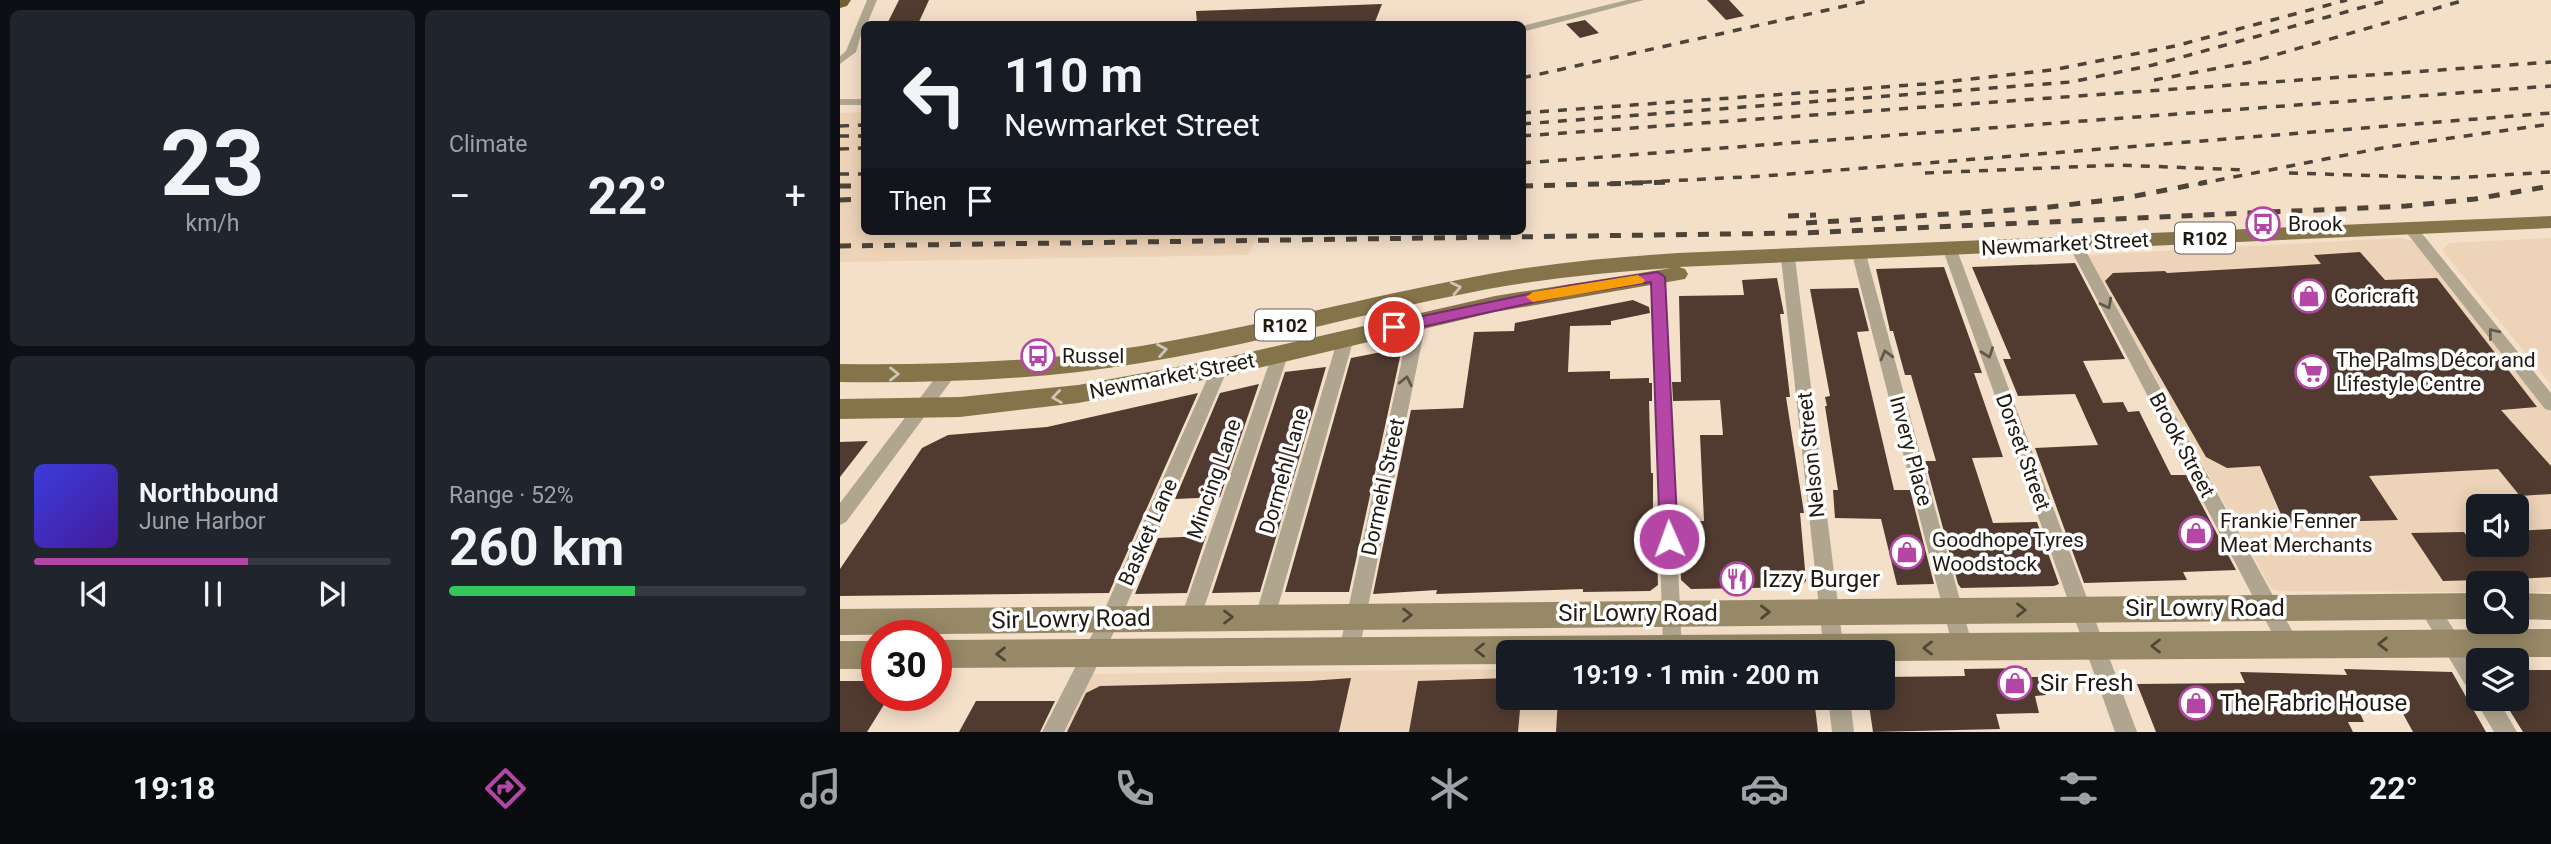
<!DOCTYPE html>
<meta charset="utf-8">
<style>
:root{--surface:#171b24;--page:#20242c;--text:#f1f3f6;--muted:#9ea1a6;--line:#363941;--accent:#b447a6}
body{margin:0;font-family:Roboto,sans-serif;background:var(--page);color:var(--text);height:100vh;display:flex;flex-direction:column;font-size:26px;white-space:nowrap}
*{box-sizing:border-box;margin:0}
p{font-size:23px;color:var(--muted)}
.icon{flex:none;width:38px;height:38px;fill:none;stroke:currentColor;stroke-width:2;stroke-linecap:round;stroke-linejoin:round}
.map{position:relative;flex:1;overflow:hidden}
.details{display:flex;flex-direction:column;gap:10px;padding:10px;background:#0d0f14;width:840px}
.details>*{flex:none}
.top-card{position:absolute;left:21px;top:21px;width:665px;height:214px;border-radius:10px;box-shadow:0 4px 18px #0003;background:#171b24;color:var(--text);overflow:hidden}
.buttons{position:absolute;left:1626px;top:494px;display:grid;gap:14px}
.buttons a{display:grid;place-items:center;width:63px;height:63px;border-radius:10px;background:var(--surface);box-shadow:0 4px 18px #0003;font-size:35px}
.speed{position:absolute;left:21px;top:620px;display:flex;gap:14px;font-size:35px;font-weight:700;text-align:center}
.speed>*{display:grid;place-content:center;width:91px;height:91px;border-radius:50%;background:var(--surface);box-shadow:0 4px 18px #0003;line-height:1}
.speed .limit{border:10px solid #d22;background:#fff;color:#111}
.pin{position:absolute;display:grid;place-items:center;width:60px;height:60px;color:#fff;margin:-30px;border:4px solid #fff;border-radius:50%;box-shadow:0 2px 7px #0007}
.me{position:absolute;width:77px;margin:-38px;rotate:358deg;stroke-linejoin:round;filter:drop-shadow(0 0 5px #0008)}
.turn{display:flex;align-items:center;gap:24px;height:147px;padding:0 28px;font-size:32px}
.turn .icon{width:91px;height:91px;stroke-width:2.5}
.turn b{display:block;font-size:49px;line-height:60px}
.then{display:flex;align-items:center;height:66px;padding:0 28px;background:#0003;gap:14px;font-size:26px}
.big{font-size:52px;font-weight:700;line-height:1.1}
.details .card{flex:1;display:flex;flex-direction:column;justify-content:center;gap:10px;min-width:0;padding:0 24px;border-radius:10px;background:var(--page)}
.details .dial{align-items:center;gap:0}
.dial b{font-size:91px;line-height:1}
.song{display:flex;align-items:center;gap:21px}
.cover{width:84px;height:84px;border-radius:10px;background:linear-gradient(135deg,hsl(240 70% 55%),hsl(260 70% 35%))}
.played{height:7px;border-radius:4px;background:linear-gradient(90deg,var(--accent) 60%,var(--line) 60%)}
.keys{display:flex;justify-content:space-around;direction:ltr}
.heat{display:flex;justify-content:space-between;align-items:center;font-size:38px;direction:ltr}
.charge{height:10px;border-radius:5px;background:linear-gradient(90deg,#34c759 52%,var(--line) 0)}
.details .tiles{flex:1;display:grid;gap:10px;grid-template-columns:repeat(2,1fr)}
.trip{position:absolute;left:656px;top:640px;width:399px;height:70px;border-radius:10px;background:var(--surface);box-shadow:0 4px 18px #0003;font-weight:700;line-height:70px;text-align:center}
.tab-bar{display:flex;height:112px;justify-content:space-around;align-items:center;background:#090b0e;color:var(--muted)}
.tab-bar .icon{width:49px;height:49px}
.tab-bar .current{color:var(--accent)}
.tab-bar b{font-size:32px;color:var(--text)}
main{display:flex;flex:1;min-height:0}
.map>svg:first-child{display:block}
</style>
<main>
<section class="details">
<div class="tiles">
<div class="card dial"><b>23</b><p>km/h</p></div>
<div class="card"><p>Climate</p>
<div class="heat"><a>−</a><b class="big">22°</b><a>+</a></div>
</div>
<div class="card">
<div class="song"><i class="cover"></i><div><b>Northbound</b><p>June Harbor</p></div></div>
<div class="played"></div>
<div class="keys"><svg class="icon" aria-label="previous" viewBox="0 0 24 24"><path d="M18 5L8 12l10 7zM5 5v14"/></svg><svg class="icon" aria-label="pause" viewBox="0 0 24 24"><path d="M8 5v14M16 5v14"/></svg><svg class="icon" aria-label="next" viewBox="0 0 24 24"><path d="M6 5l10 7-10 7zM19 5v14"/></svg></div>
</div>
<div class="card"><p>Range · 52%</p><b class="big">260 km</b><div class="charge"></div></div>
</div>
</section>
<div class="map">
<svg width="1711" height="732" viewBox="0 0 1711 732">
<rect width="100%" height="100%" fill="#f4dfc9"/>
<g fill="#edd3b8" fill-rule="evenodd">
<path d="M 24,112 L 24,231 L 421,231 L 408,255 L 0,262 L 0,113 Z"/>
<path d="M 1558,238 L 1572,240 L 1580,247 L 1711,414 L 1711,592 L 1677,592 L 1676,583 L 1638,583 L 1638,592 L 1438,591 L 1431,588 L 1248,255 ZM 1638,506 L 1676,506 L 1676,544 L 1638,544 Z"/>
<path d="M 1711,238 L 1711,385 L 1602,250 L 1610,243 Z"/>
<path d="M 668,669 L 668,698 L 856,698 L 858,732 L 220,732 L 248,674 Z"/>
</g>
<g fill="#513b30">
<path d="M 59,0 L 89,0 L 78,24 L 47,24 Z"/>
<path d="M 867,0 L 889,0 L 904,16 L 886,20 Z"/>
<path d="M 542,4 L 535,22 L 357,24 L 356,11 Z"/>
<path d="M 745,20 L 759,33 L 740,38 L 726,24 Z"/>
<path d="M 1520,252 L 1545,280 L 1597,278 L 1697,407 L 1661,410 L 1711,466 L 1711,494 L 1680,496 L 1658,469 L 1529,476 L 1558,520 L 1452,523 L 1443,519 L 1420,466 L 1387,468 L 1366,457 L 1265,281 L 1273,273 L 1325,271 L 1327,273 L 1481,264 L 1474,255 Z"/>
<path d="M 1235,263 L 1285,359 L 1243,361 L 1263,403 L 1283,402 L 1288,412 L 1299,411 L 1331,475 L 1346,475 L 1396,570 L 1343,572 L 1347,580 L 1244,583 L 1195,448 L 1258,445 L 1235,394 L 1178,396 L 1163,359 L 1171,359 L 1132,267 Z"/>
<path d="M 1104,267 L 1142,373 L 1134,373 L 1163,457 L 1132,458 L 1153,523 L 1197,522 L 1219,584 L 1214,586 L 1121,588 L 1118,584 L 1085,461 L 1096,461 L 1071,375 L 1065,375 L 1053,331 L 1050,331 L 1036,269 Z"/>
<path d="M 937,278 L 944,314 L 940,314 L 950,397 L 946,397 L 964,513 L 960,513 L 966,581 L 961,587 L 851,589 L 841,580 L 839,522 L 864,521 L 860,435 L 883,435 L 880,400 L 833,401 L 832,382 L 841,382 L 839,296 L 904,295 L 902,280 Z"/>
<path d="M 1018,288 L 1029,331 L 1017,332 L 1054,490 L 1070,490 L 1094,584 L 1057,585 L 1041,519 L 995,518 L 993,490 L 998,490 L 985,406 L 987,406 L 985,397 L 990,396 L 970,289 Z"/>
<path d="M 793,300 L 809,307 L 810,313 L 771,321 L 771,325 L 730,326 L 728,372 L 770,371 L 770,379 L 809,378 L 809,383 L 812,383 L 812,401 L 809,401 L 811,473 L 813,473 L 813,524 L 816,523 L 818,585 L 810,591 L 743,592 L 743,589 L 596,594 L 597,590 L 533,594 L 571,410 L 623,408 L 634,332 L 674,331 L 675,323 Z"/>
<path d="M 562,348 L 509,592 L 445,592 L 511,358 Z"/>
<path d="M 486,367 L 420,592 L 372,593 L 445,372 Z"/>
<path d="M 419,384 L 380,497 L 335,499 L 380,393 Z"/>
<path d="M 358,393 L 269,593 L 0,596 L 0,569 L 82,448 L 108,435 L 207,427 Z"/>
<path d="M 28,441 L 0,477 L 0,442 Z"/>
<path d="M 1711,529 L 1711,577 L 1679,579 L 1603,581 L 1571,533 L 1624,532 L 1626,535 L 1638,535 L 1638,544 L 1676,544 L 1676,531 Z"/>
<path d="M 366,536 L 347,593 L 295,594 L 318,538 Z"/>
<path d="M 1187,668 L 1189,677 L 1200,677 L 1206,695 L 1195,696 L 1199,713 L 1156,714 L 1160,729 L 1033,732 L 1028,698 L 1043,698 L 1043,677 L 1125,676 L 1124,669 Z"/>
<path d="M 1504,669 L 1612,672 L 1646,732 L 1573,732 L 1561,710 L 1519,711 L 1524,722 L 1508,722 L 1513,732 L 1316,732 L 1297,684 L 1405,683 L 1400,672 L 1507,675 Z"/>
<path d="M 1676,670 L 1711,670 L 1711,732 L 1683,732 L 1662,698 L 1676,698 Z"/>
<path d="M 511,678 L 499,732 L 227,732 L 246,693 L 260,686 L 470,681 Z"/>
<path d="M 668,678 L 668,698 L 681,698 L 678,732 L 569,732 L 578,681 Z"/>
<path d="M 0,681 L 37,681 L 37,695 L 50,695 L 27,732 L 0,732 Z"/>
<path d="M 718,698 L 974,698 L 978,732 L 716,732 Z"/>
<path d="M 136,701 L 215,701 L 200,732 L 119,732 Z"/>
</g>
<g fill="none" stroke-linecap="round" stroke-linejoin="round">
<g fill="#b0a690" fill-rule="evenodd">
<path d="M 27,0 L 37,0 L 27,24 L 24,24 L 16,52 L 0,64 L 0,56 L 6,51 Z"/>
<path d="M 787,0 L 804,0 L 682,32 L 682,26 Z"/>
<rect x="0" y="99" width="24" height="6"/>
<path d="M 1571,225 L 1576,226 L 1711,393 L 1711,411 L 1705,409 L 1566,232 L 1564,229 Z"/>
<path d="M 1235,240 L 1242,244 L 1456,638 L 1459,645 L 1456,652 L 1449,654 L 1442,652 L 1228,244 Z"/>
<path d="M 1110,246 L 1117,250 L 1297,732 L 1275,732 L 1103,250 Z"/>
<path d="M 1019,250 L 1026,254 L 1133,648 L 1130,655 L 1123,657 L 1116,655 L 1113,648 L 1012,254 Z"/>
<path d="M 948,254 L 955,258 L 1004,653 L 984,653 L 941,258 Z"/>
<path d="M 818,272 L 825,277 L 842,653 L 824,653 L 823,649 L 811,277 Z"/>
<path d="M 578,317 L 586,322 L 519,651 L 516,658 L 509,660 L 502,658 L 499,651 L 570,322 Z"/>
<path d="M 506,333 L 514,338 L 435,617 L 432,623 L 425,626 L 418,623 L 415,617 L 498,338 Z"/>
<path d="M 440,349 L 448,355 L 361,617 L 358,623 L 351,626 L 344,623 L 341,617 L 432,355 Z"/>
<path d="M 380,362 L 388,368 L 281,618 L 224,732 L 202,732 L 263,613 L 372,368 Z"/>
<path d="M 108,367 L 114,369 L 116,373 L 114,377 L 6,522 L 0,525 L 0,503 L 102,369 Z"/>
<path d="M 1588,597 L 1595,600 L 1638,668 L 1638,698 L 1657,698 L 1677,732 L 1654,732 L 1638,705 L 1635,696 L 1631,694 L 1581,612 L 1578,606 L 1581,600 Z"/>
<path d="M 988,698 L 1010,698 L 1014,732 L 992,732 Z"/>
</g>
<g fill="#978967" fill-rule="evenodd">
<path d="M 1638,593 L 1638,619 L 0,635 L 0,609 Z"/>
<path d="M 1676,593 L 1711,594 L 1711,620 L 1676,619 Z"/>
<path d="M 1711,629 L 1711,657 L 1043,661 L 1043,653 L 668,653 L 668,664 L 96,668 L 96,640 Z"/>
<rect x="0" y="641" width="37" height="28"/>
</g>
<path fill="#857349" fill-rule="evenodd" d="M 1711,216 L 1711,228 L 839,267 L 845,269 L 848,274 L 845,279 L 655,312 L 380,377 L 238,403 L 120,417 L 0,419 L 0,399 L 120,397 L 238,385 L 380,359 L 655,296 L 832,268 C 770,272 709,278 648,289 C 532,311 418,344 301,363 C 201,380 101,383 0,382 L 0,364 C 101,365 201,362 301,346 C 418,327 532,295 649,274 C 711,263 774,257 838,253 Z"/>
<path fill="#75612e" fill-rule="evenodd" d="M 0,0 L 11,0 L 7,6 L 0,8 Z"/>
<g stroke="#4d4339" stroke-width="3.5" stroke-dasharray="9 9" stroke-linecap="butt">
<path d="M 682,78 L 1032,0"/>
<path d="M 1314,80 L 1411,62 L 1625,0"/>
<path d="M 682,113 L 1085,84 L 1212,70 L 1335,46 L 1507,0"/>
<path d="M 682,124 L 1231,82 L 1313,65 L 1549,0"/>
<path d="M 0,126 L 24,125"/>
<path d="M 0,136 L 24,136"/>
<path d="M 682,136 L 1711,62"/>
<path d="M 0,149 L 24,148"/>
<path d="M 682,163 L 1711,86"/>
<path d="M 1085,173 L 1277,165 L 1407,170"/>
<path d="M 1449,173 L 1611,178 L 1711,172"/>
<path d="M 0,174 L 24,174"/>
<path d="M 767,184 L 924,176 L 1711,113"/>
<path d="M 1358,184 L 1547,147 L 1711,124"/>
</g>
<g stroke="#4d4339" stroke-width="5" stroke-dasharray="11 11" stroke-linecap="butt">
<path d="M 0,186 L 24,186"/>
<path d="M 682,186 L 834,182"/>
<path d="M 0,200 L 24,199"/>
<path d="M 948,216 L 976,215"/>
<path d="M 966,223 L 1201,208 L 1285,198 L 1367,182"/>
<path d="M 0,246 L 961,233 L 1566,206 L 1635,199 L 1711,186"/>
</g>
</g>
<defs><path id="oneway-chevron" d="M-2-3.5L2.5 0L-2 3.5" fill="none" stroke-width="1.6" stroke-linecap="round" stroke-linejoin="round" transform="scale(1.75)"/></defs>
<g stroke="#cec7b6">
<use href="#oneway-chevron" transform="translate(616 288) rotate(-12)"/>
<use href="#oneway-chevron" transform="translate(322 350) rotate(-10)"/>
<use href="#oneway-chevron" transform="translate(54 374)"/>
<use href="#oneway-chevron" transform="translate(217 397) rotate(172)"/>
</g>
<g stroke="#61594b">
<use href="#oneway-chevron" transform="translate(1267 304) rotate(62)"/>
<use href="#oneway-chevron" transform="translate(1653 333) rotate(-129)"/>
<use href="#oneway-chevron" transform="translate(1148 353) rotate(70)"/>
<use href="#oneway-chevron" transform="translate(1046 355) rotate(-105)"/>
<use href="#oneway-chevron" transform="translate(566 381) rotate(-78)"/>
</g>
<g stroke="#504634">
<use href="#oneway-chevron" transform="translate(1181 610)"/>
<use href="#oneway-chevron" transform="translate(925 612) rotate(-1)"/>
<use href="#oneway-chevron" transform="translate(567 615)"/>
<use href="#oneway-chevron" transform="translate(388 617)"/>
<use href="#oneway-chevron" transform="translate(1543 644) rotate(179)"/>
<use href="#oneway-chevron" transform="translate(1316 646) rotate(180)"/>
<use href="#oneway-chevron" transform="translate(1088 648) rotate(180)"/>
<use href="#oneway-chevron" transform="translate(640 650) rotate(180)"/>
<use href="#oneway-chevron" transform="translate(161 654) rotate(179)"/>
</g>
<path fill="#b447a6" stroke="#752e6c" stroke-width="2" d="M 818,272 L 825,277 L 838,539 L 836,545 L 829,547 L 822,545 L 820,539 L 811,282 L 727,295 L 554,333 L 546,327 L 554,322 L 727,286 Z"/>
<path fill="#f59e0b" d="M 798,275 L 805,280 L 803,283 L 693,302 L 686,297 L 693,292 Z"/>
<defs>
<symbol id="bus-ring" viewBox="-11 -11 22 22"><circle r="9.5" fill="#fff" stroke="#b447a6" stroke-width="1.5"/><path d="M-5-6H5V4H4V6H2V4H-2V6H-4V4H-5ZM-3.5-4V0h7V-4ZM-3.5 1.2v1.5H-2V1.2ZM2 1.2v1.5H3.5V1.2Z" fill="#b447a6"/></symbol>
<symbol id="shop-ring" viewBox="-11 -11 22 22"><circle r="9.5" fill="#fff" stroke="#b447a6" stroke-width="1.5"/><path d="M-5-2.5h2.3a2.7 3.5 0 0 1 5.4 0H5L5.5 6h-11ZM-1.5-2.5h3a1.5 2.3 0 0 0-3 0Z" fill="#b447a6"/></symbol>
<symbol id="supermarket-ring" viewBox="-11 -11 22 22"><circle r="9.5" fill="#fff" stroke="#b447a6" stroke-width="1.5"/><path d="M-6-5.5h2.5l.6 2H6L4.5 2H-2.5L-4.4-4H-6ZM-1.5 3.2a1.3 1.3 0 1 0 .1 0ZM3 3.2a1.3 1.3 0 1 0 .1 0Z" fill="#b447a6"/></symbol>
<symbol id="restaurant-ring" viewBox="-11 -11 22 22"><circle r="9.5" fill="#fff" stroke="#b447a6" stroke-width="1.5"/><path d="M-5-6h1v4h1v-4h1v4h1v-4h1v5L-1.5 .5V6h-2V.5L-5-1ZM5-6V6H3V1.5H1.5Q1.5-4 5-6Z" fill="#b447a6"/></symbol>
</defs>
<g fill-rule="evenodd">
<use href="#bus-ring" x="1404" y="205" width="38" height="38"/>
<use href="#shop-ring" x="1450" y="277" width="38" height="38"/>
<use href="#bus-ring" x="179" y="337" width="38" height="38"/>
<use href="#supermarket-ring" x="1453" y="353" width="38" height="38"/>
<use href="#shop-ring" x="1337" y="514" width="38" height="38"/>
<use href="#shop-ring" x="1048" y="533" width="38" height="38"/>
<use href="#restaurant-ring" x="878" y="560" width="38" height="38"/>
<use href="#shop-ring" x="1156" y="664" width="38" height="38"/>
<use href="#shop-ring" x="1337" y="684" width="38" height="38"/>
</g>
<g text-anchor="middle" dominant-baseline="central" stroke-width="7" stroke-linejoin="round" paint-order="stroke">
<g fill="#fff" stroke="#645f59" stroke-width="2">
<rect x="1335" y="222.5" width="60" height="31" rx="5"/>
<rect x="415" y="309.5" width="60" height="31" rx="5"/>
</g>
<g font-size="19" font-weight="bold" fill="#211a12">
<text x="1365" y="238">R102</text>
<text x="445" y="325">R102</text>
</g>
<g font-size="21" fill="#211a12" stroke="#fff" text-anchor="start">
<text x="1448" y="224">Brook</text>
<text x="1494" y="296">Coricraft</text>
<text x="222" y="356">Russel</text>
<text x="1496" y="360">The Palms Décor and<tspan x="1496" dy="24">Lifestyle Centre</tspan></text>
<text x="1380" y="521">Frankie Fenner<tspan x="1380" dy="24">Meat Merchants</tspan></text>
<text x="1092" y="540">Goodhope Tyres<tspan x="1092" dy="24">Woodstock</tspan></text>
</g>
<g font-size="21" fill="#211a12" stroke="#fff">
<text transform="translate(1225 244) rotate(-3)">Newmarket Street</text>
<text transform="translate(332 376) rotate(-11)">Newmarket Street</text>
<text transform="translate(1342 445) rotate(62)">Brook Street</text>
<text transform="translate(1071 451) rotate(75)">Invery Place</text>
<text transform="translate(1183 452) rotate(70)">Dorset Street</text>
<text transform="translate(971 455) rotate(-96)">Nelson Street</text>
<text transform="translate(444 471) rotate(-74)">Dormehl Lane</text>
<text transform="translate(374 479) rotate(-71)">Mincing Lane</text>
<text transform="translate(543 487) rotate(-78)">Dormehl Street</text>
<text transform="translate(308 532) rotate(-66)">Basket Lane</text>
</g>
<g font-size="24" fill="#211a12" stroke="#fff" text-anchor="start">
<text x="922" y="579">Izzy Burger</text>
<text x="1200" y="683">Sir Fresh</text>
<text x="1380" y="703">The Fabric House</text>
</g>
<g font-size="24" fill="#211a12" stroke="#fff">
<text x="1365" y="608">Sir Lowry Road</text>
<text x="798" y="613">Sir Lowry Road</text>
<text transform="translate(231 619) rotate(-1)">Sir Lowry Road</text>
</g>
</g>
</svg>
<div class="buttons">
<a><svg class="icon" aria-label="sound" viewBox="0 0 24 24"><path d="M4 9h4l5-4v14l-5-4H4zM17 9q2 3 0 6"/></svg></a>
<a><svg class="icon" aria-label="search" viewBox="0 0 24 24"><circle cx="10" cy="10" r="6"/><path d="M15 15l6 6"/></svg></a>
<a><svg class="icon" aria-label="layers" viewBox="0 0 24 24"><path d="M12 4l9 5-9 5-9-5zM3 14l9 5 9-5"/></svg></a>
</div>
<div class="speed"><div class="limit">30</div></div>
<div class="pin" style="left:554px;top:327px;background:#d93025"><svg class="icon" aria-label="arrive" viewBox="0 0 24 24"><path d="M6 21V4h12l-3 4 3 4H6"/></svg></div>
<svg class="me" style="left:829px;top:539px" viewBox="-20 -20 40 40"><circle r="17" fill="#b447a6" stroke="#fff" stroke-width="3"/><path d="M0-11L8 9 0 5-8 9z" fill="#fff"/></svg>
<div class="trip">19:19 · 1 min · 200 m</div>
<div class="top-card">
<div class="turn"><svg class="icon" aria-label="left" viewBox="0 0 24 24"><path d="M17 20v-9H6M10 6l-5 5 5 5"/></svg><div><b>110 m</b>Newmarket Street</div></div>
<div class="then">Then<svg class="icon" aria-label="arrive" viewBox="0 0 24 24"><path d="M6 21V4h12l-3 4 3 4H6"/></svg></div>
</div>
</div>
</main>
<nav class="tab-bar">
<b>19:18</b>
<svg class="icon current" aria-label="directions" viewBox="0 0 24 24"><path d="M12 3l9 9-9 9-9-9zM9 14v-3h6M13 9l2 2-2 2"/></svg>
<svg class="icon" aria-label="music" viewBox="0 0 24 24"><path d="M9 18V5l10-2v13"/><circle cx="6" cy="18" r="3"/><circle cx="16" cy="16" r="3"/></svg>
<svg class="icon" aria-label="phone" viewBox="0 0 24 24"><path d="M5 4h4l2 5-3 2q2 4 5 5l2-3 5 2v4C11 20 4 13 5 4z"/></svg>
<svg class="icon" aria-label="climate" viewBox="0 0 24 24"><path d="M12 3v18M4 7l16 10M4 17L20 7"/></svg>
<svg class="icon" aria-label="car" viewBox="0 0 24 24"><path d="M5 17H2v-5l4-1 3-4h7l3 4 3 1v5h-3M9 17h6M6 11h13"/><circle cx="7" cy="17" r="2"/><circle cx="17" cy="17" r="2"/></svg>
<svg class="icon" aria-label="filters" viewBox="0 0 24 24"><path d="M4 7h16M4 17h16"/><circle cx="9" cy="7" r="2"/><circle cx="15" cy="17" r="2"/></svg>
<b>22°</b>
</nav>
